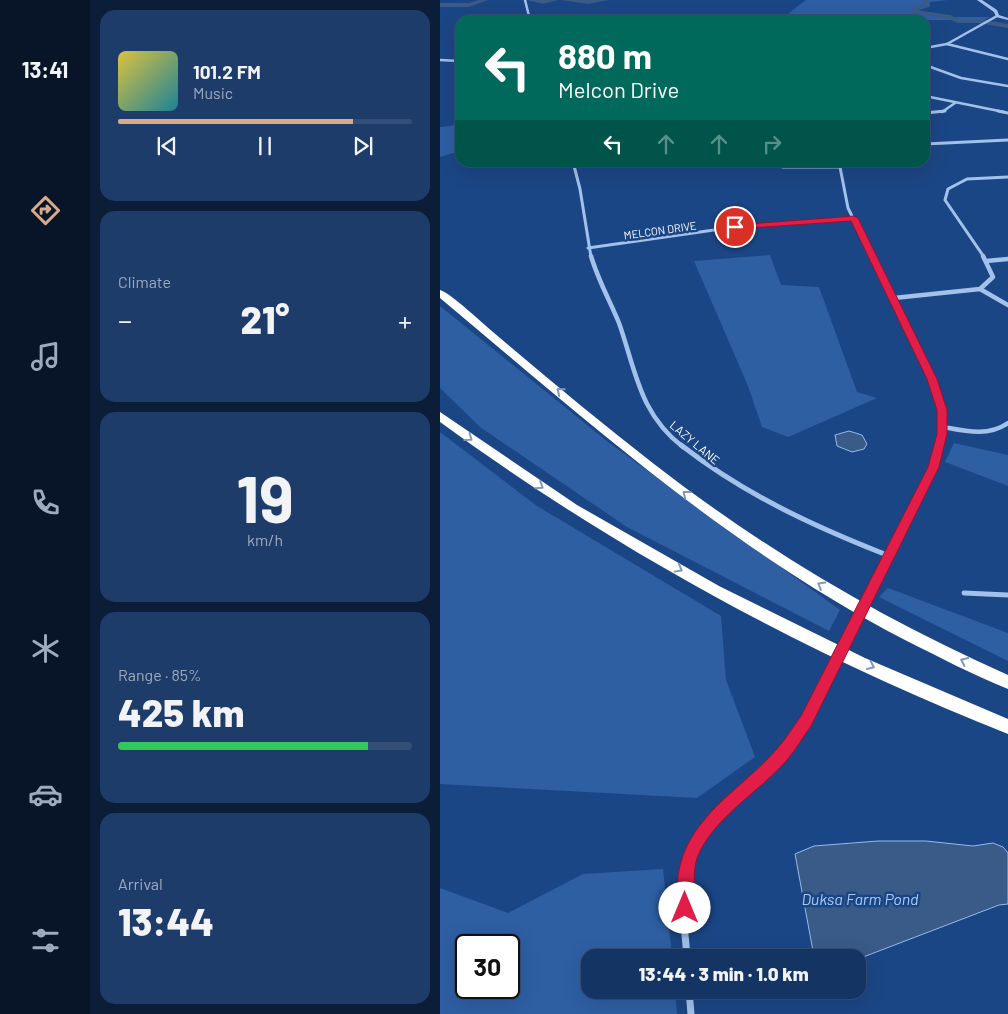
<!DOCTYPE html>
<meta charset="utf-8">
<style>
:root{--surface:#143464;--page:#1d3c6a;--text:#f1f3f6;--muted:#9daabf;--line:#334f78;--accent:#d6ab8b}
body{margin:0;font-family:Barlow,sans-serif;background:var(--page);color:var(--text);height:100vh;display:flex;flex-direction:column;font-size:19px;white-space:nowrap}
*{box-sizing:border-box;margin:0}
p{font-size:16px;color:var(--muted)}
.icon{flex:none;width:28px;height:28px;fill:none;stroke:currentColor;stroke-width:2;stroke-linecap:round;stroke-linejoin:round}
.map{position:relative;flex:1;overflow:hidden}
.panel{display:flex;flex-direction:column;gap:10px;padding:10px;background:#0b1d37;width:350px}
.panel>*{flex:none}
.banner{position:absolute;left:15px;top:15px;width:475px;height:152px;border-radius:15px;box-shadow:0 5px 20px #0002,0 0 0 1px var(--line);background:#00695c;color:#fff;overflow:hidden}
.speed{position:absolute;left:15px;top:934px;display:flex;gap:10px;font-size:25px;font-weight:700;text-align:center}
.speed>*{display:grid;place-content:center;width:65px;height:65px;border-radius:50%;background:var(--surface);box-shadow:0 5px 20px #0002,0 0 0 1px var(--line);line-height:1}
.speed .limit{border:2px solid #111;border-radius:8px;background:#fff;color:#111}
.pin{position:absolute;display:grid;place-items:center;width:42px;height:42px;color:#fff;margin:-21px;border:2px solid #fff;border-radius:50%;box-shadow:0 1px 5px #0007}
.me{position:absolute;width:55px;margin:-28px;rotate:0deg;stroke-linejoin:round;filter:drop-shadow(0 0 4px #0008)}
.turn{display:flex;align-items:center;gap:18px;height:105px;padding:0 20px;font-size:22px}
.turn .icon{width:65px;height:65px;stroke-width:2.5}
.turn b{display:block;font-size:35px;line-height:42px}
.lanes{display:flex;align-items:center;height:48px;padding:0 20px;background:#0003;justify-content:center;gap:25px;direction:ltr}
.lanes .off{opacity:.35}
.big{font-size:38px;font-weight:800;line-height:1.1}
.panel .card{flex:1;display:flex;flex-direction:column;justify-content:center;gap:8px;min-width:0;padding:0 18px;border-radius:15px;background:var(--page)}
.panel .dial{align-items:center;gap:0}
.dial b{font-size:65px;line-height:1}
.song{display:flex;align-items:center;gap:15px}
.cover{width:60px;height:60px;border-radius:8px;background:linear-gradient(135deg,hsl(50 70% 55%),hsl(190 70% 35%))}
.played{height:5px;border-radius:2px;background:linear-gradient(90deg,var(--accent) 80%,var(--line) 80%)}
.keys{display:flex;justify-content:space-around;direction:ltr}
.heat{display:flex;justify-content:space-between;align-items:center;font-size:28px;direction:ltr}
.charge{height:8px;border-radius:4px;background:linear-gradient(90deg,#34c759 85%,var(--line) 0)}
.trip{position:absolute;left:141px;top:949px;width:285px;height:50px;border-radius:15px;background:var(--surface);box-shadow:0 5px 20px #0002,0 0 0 1px var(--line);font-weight:800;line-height:50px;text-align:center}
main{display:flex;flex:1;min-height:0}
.dock{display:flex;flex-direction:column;width:90px;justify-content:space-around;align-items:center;background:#081528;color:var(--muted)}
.dock .icon{width:35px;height:35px}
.dock .selected{color:var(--accent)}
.dock b{font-size:22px;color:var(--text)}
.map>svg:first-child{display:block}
</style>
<main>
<nav class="dock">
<b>13:41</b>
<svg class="icon selected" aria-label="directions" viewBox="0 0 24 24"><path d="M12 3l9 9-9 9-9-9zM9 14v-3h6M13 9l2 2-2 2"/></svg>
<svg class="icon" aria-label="music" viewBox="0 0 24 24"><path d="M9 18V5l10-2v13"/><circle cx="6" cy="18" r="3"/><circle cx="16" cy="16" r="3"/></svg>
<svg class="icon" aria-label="phone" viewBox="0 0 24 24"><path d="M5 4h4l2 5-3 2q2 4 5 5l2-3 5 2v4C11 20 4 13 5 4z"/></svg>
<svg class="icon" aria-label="climate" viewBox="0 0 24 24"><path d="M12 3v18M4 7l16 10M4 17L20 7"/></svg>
<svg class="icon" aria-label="car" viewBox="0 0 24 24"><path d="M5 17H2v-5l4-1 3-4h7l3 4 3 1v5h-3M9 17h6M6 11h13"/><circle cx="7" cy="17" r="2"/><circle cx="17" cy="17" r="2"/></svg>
<svg class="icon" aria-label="filters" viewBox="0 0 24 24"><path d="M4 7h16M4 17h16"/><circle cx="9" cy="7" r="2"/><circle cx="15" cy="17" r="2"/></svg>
</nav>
<section class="panel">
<div class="card">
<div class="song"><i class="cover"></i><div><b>101.2 FM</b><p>Music</p></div></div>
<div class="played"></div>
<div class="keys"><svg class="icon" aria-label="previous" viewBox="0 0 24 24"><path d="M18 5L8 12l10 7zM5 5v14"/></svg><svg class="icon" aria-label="pause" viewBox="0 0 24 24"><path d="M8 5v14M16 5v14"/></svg><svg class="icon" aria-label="next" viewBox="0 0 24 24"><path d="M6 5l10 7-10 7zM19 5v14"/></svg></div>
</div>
<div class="card"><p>Climate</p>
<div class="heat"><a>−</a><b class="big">21°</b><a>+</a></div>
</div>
<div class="card dial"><b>19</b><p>km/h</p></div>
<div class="card"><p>Range · 85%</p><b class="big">425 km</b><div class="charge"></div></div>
<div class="card"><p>Arrival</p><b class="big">13:44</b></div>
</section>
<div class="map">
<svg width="568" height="1014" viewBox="0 0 568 1014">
<rect width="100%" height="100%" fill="#1b4685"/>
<g fill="#2e5fa3" fill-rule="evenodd">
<path d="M 366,0 L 508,0 L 490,2 L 489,7 L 478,10 L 507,17 L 550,17 L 544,20 L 178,20 L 344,17 Z"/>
<path d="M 20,125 L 20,151 L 0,157 L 0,127 Z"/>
<path d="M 330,255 L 341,285 L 379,287 L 417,392 L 437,398 L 348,437 L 322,427 L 308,386 L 254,261 Z"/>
<path d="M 0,306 L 168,442 L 400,610 L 389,631 L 187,527 L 40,427 L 0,388 Z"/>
<path d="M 0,432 L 97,506 L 281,616 L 286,680 L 315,757 L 257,798 L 0,784 Z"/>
<path d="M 514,443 L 568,455 L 568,486 L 505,462 Z"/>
<path d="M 448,588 L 568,633 L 568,661 L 439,597 Z"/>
<path d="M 223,869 L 232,957 L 150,958 L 150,990 L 235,990 L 237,1014 L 0,1014 L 0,888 L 68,913 L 143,874 ZM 26,945 L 69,945 L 69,988 L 26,988 Z"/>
</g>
<g fill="#3a5a88" stroke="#95bbed">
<path d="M 409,431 L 422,435 L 427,444 L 424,449 L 412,452 L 397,446 L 395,435 Z"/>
<path d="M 438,841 L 486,841 L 533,846 L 553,843 L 563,847 L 568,853 L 568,904 L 559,905 L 418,959 L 418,958 L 377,957 L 373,951 L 355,854 L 374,846 Z"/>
</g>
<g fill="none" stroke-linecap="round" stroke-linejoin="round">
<g fill="#3a5a88" fill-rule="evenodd">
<path d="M 39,0 L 48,0 L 29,7 L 0,7 L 0,3 L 29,3 Z"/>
<path d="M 87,0 L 118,0 L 103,4 Z"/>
<path d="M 121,0 L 168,0 L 148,4 Z"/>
<path d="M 482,0 L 488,0 L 490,6 L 476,10 L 510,15 L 519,19 L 538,19 L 568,24 L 568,28 L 538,23 L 518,23 L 508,19 L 470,12 L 474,6 L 484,5 Z"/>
</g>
<g stroke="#a2c1eb" stroke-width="2.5">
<path d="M 85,0 L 90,20"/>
<path d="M 507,44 L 568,59"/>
<path d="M 485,48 L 507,44 L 557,16"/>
<path d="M 0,60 L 20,61"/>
<path d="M 485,65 L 521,78 L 568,86"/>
<path d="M 485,96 L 564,112"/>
<path d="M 502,112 L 515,103"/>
</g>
<g stroke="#a2c1eb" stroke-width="3">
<path d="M 558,111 L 568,113"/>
<path d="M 485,113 L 505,111"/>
<path d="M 485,144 L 568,140"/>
<path d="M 133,162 L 140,189 L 151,257"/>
<path d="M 329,162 L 343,167 L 400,167"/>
<path d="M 399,162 L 408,208 L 432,257"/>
<path d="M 148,248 L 295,227 L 414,218"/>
<path d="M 544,257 L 505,200 L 508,189 L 527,179 L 568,177"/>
</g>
<g stroke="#a2c1eb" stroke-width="4.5">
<path d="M 151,256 C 158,280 170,301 179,323 C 196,371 199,413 243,447"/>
<path d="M 432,256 L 496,388 L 503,427 L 500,447"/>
<path d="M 546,261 L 568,259"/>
<path d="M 540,289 L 568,305"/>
<path d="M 454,298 L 540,289 L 553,277 L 543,256"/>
<path d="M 503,427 C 525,431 548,437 568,423"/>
</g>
<g stroke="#a2c1eb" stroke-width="5">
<path d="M 241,445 C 304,494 373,526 447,555"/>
<path d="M 437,577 L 498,456 L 500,445"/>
<path d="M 524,593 L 568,595"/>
<path d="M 380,693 L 389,676"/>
</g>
<g stroke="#a2c1eb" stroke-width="7">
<path d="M 247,958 C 245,925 237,888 249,856 C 264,813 311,788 341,756 C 358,738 370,714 381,692"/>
<path d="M 249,990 L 251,1014"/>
</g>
<path fill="#a2c1eb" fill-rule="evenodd" d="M 537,0 L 542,0 L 557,10 L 559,15 L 568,18 L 568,20 L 556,17 L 554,12 Z"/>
<g fill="#fff" fill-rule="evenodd">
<path d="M 0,290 C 12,294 42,323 53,332 C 106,377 160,422 214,464 C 324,549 441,619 568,675 L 568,689 C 533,675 499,657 465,640 C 291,550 149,423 0,298 Z"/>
<path d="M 0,412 L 137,505 L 279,586 L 425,658 L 568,719 L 568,734 C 366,654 175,550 0,422 Z"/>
</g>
<path stroke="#a2c1eb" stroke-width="5" d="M 389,676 L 437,577"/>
</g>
<defs><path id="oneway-chevron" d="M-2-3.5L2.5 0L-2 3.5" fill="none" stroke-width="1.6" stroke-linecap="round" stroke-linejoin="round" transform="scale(1.25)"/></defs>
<g stroke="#8299bc">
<use href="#oneway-chevron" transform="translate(120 391) rotate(-141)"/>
<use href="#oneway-chevron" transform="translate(29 438) rotate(36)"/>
<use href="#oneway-chevron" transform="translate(100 486) rotate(33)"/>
<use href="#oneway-chevron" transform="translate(246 494) rotate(-142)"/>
<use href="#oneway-chevron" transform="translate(239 569) rotate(29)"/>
<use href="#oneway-chevron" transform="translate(381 585) rotate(-149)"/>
<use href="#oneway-chevron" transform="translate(524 661) rotate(-155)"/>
<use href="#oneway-chevron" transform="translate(431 666) rotate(25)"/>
</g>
<path fill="#e11d48" stroke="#92132f" d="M 414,216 L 418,218 L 497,379 L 507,410 L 507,434 L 499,467 L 371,726 C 363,737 356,749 347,760 C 320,791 279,814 260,851 C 249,871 259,894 250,914 L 245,916 L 239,914 C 235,906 237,897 237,888 C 239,821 297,794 336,750 C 345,740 353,727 361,716 L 488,467 L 497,434 L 497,410 L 487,379 L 411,221 L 295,229 L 291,227 L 295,225 Z"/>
<g text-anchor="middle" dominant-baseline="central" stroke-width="5" stroke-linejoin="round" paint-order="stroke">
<g font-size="11" fill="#fff" stroke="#1b4685">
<text transform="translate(220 230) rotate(-8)">MELCON DRIVE</text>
</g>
<g font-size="12" fill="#fff" stroke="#1b4685">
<text transform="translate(255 442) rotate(40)">LAZY LANE</text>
</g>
<g font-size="16" font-style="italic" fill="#adcbf3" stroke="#1b4685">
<text x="420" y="898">Duksa Farm Pond</text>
</g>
</g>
</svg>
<div class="speed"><div class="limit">30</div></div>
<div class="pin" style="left:295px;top:227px;background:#d93025"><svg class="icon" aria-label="arrive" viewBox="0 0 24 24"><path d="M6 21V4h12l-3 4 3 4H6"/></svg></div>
<svg class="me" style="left:245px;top:908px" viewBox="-20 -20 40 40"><circle r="19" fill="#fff"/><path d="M0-13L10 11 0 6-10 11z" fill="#e11d48"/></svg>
<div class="trip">13:44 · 3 min · 1.0 km</div>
<div class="banner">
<div class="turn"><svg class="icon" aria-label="left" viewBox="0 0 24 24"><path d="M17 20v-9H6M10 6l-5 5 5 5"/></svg><div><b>880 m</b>Melcon Drive</div></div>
<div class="lanes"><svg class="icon" aria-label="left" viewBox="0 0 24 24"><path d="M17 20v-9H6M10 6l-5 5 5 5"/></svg><svg class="icon off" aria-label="ahead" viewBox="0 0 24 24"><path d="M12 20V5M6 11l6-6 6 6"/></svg><svg class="icon off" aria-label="ahead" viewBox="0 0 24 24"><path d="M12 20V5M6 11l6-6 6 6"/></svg><svg class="icon off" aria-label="right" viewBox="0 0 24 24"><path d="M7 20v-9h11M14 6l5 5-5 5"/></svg></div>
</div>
</div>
</main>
